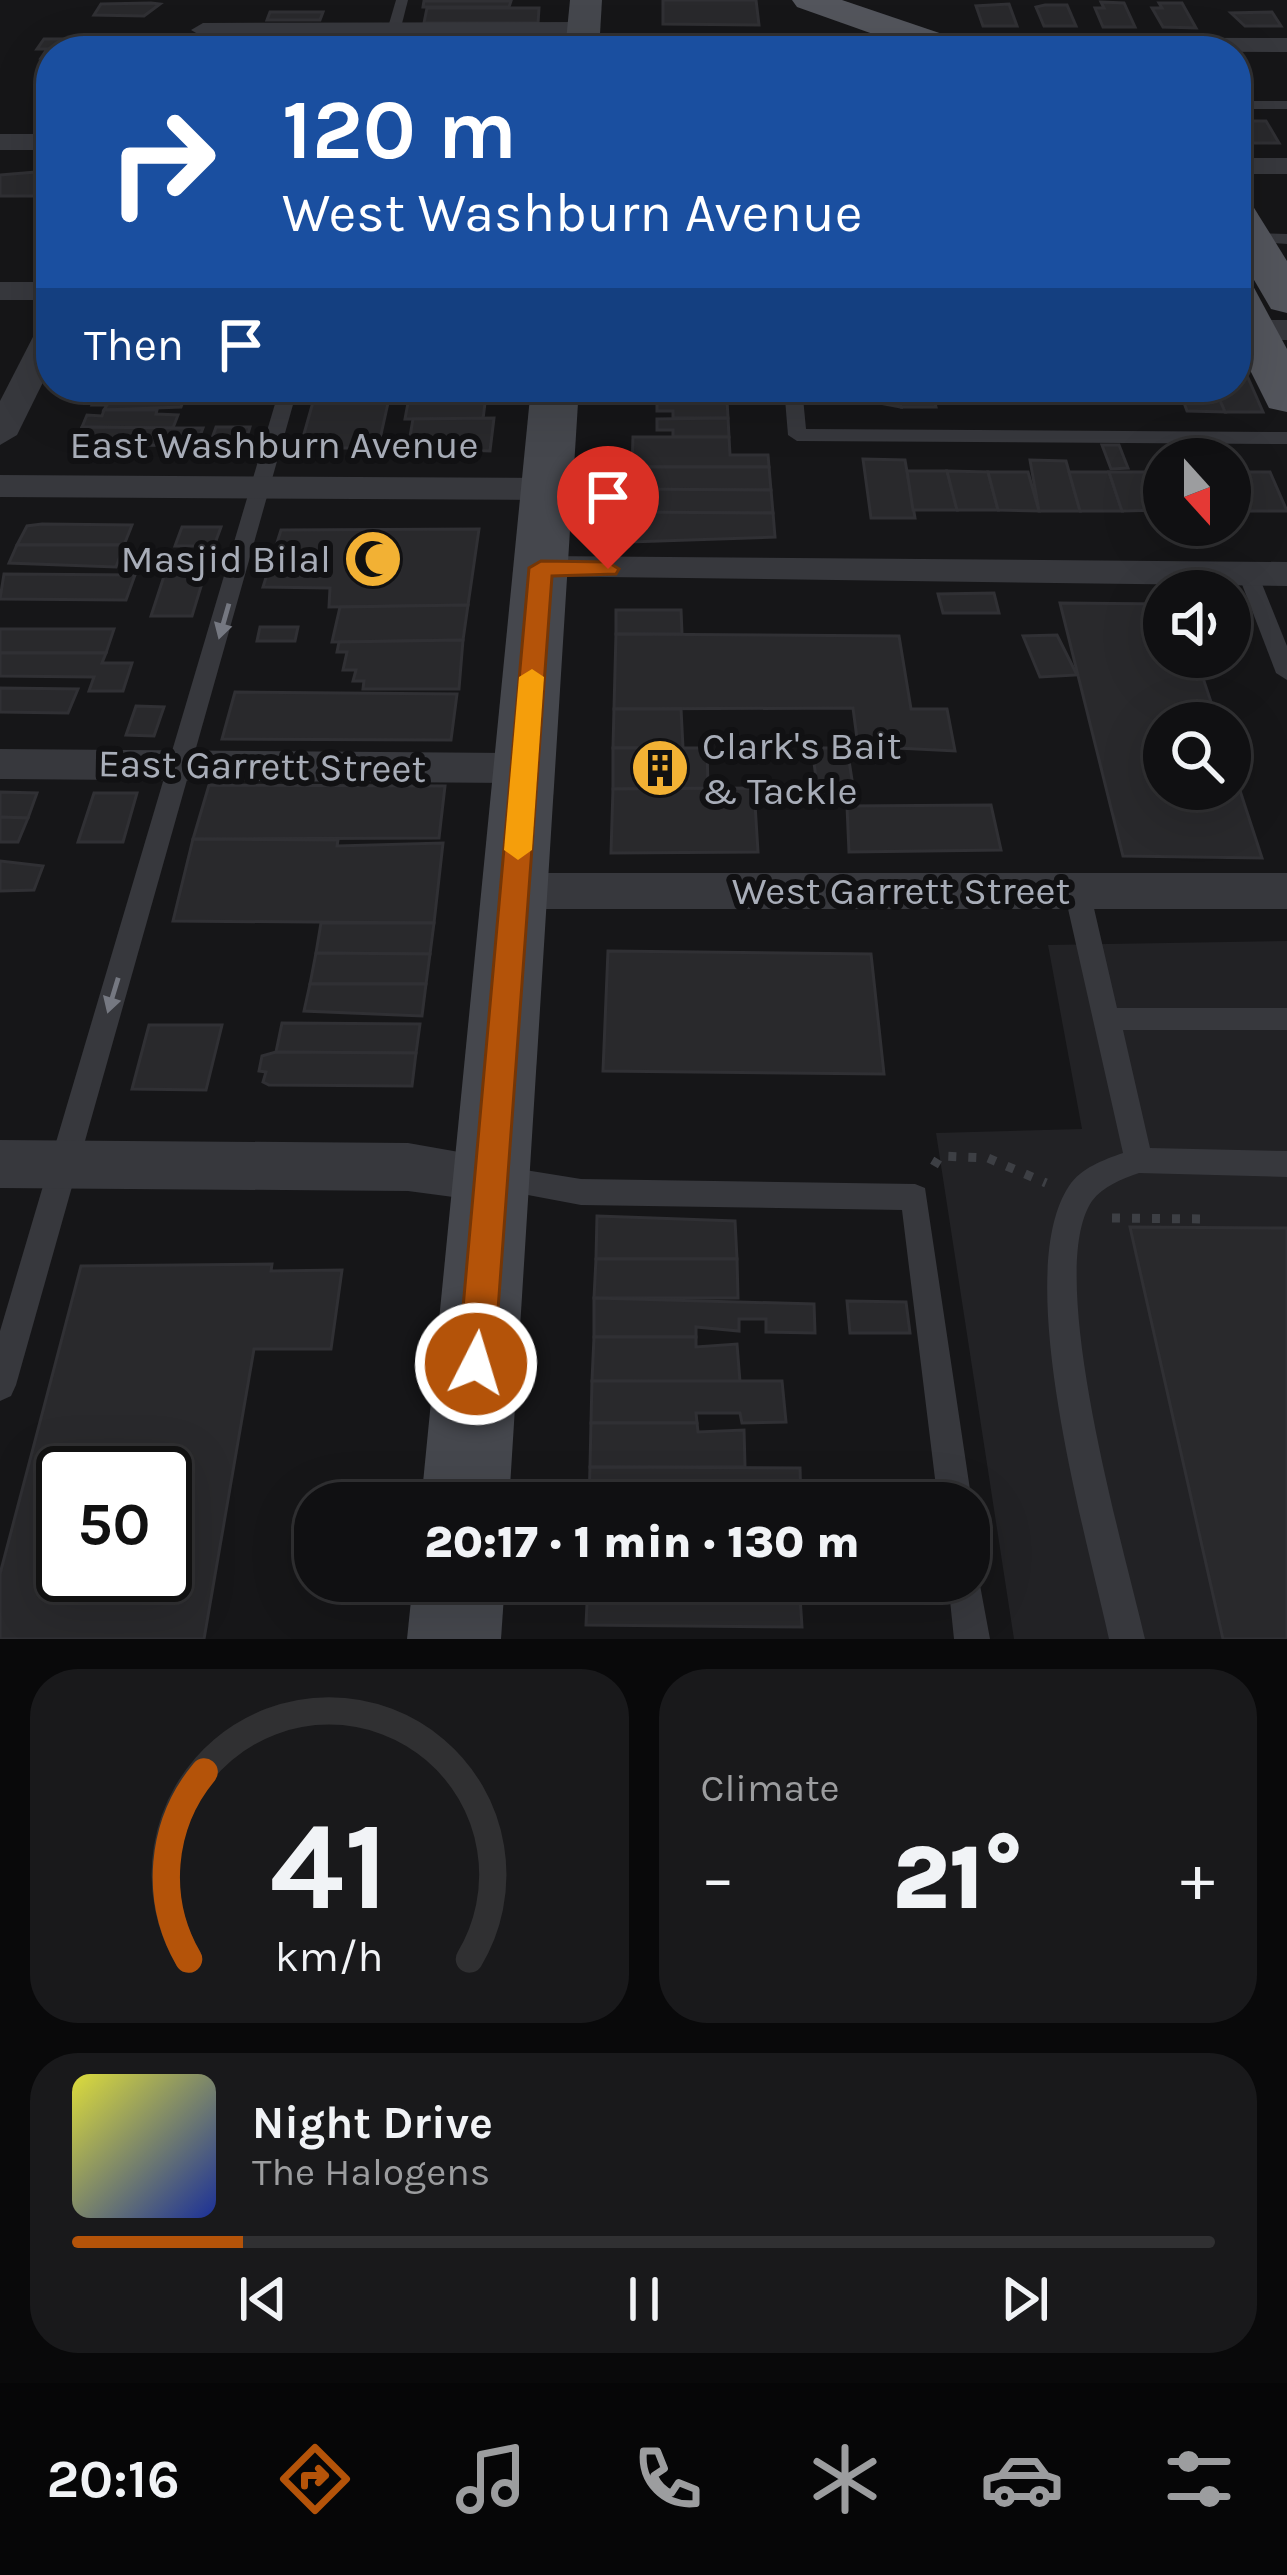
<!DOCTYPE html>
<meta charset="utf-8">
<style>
:root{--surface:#101012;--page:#19191b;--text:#f1f3f6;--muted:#9c9d9f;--line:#303032;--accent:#b45309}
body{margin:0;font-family:Karla,sans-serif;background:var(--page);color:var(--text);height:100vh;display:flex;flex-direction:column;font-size:45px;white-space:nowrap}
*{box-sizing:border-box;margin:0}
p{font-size:39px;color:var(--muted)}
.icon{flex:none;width:66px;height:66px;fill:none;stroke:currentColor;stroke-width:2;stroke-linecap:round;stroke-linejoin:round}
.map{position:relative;height:1639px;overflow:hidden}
.drawer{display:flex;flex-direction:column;gap:30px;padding:30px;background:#09090a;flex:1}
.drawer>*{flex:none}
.hud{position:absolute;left:36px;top:36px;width:1215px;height:366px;border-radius:48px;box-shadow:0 12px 48px #0002,0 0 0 3px var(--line);background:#1a4fa0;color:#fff;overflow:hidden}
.needle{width:78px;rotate:159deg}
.controls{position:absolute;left:1143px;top:438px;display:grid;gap:24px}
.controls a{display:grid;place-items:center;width:108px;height:108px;border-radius:50%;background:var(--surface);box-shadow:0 12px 48px #0002,0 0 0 3px var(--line);font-size:60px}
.speed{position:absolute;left:36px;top:1446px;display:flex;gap:24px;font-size:60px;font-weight:700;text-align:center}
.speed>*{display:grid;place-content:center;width:156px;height:156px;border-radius:50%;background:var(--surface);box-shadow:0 12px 48px #0002,0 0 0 3px var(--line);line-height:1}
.speed .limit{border:6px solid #111;border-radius:18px;background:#fff;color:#111}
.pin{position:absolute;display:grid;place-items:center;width:102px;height:102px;color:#fff;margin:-123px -51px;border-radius:50% 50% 50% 0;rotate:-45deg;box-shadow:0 0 12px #0007}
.pin .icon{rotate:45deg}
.me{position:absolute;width:132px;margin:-66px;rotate:5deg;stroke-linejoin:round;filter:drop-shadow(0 0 9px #0008)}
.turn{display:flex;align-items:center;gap:42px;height:252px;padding:0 48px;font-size:54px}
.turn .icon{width:156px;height:156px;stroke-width:2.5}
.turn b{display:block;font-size:84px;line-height:102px}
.then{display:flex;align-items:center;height:114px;padding:0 48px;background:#0003;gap:24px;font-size:45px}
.big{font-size:90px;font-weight:800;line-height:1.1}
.drawer .widget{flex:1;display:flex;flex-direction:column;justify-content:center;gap:18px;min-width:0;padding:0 42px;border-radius:48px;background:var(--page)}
.drawer .dial{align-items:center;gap:0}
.dial svg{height:312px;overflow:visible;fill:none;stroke:var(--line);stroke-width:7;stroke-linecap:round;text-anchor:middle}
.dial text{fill:var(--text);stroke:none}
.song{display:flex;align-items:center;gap:36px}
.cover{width:144px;height:144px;border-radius:18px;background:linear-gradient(135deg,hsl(60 70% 55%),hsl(230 70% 35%))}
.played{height:12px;border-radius:6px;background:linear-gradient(90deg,var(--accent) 15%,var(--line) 15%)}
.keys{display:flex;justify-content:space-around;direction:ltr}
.heat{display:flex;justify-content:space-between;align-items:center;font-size:66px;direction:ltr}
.drawer .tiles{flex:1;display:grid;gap:30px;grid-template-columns:1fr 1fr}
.widget:last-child{grid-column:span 2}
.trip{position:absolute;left:294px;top:1482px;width:696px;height:120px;border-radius:48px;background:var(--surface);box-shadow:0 12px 48px #0002,0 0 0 3px var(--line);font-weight:800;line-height:120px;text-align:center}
.menu{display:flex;height:192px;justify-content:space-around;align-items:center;background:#060607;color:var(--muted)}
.menu .icon{width:84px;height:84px}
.menu .on{color:var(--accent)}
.menu b{font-size:54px;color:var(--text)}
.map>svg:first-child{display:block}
</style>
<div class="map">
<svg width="1287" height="1639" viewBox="0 0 1287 1639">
<rect width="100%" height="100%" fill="#161618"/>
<path fill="#222225" d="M 1287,941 L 1287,1639 L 1014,1639 L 936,1133 L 1082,1129 L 1048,945 Z"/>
<g fill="#29292c" stroke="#303034" stroke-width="3" fill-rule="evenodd">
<path d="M 756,0 L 759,25 L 663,24 L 663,0 Z"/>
<path d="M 424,1 L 511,1 L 509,7 L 423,7 Z"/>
<path d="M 1101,2 L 1124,3 L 1135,27 L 1103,27 L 1095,8 L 1104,8 Z"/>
<path d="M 1159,3 L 1182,3 L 1196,28 L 1163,27 L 1152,8 L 1162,8 Z"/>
<path d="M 101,4 L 151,3 L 160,4 L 144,16 L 94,15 Z"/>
<path d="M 1009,4 L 1017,26 L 983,26 L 976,6 Z"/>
<path d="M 1045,5 L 1067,5 L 1076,26 L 1044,26 L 1036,7 Z"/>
<path d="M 427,8 L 539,8 L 538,23 L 424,23 Z"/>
<path d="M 270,12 L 323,12 L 320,20 L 267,20 Z"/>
<path d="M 1272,12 L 1281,26 L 1245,26 L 1231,13 Z"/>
<path d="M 340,37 L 370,38 L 365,51 L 334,51 Z"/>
<path d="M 471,38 L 540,38 L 539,48 L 470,48 Z"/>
<path d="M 44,39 L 78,39 L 75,45 L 147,45 L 144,51 L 51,51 L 51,58 L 41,58 L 47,49 L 37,49 Z"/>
<path d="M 1237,121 L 1266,121 L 1279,143 L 1249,143 Z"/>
<path d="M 36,172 L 51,172 L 46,196 L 0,196 L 0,175 Z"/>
<path d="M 1236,361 L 1245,371 L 1263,412 L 1225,412 L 1214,387 L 1236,387 Z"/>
<path d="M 100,387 L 189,387 L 186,394 L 97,393 Z"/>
<path d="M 370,387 L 496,387 L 495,396 L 369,396 Z"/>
<path d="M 672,387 L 727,387 L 727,400 L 672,399 Z"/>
<path d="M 810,387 L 860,387 L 863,400 L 823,400 L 822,391 Z"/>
<path d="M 860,387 L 896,387 L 901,407 L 863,400 Z"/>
<path d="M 896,387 L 931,387 L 936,407 L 901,407 Z"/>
<path d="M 931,387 L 968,387 L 972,401 L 935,400 Z"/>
<path d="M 968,387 L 1004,387 L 1008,400 L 972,401 Z"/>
<path d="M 1004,387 L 1040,387 L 1045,400 L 1008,400 Z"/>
<path d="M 1040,387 L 1075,387 L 1081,401 L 1045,400 Z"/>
<path d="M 1075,387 L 1114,387 L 1120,401 L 1081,401 Z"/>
<path d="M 1159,387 L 1214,387 L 1225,412 L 1187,411 L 1183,400 L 1164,399 Z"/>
<path d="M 97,393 L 186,394 L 181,407 L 104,410 L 107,405 L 92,405 Z"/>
<path d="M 657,400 L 727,400 L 728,418 L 673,418 L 673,411 L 657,411 Z"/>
<path d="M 313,402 L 388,403 L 378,448 L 300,448 Z"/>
<path d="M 408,403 L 485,403 L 483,419 L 405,419 Z"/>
<path d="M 104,410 L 157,410 L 156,414 L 178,415 L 173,428 L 82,427 L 87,415 L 102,416 Z"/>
<path d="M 494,418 L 490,451 L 408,448 L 413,419 Z"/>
<path d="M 728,418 L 729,437 L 673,437 L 673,430 L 657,430 L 657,419 Z"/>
<path d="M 82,427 L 173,428 L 203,428 L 196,446 L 74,444 Z"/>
<path d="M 216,427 L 250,427 L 244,447 L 209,447 Z"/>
<path d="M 633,437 L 729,437 L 730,455 L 768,455 L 769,467 L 632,467 Z"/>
<path d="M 1102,445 L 1119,445 L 1128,468 L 1111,469 Z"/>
<path d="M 863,459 L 905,460 L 915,518 L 871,518 Z"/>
<path d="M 1030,460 L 1066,461 L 1080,511 L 1039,511 Z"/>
<path d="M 625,467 L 769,467 L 771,490 L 624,489 Z"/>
<path d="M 907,471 L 947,471 L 957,510 L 913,510 Z"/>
<path d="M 947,471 L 988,472 L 998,510 L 957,510 Z"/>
<path d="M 988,472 L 1028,472 L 1039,511 L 998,510 Z"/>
<path d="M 1069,472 L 1109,472 L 1122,511 L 1080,511 Z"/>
<path d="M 1109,472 L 1150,472 L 1163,510 L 1122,511 Z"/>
<path d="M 1230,472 L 1270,472 L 1287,511 L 1246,511 Z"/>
<path d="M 624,489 L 771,490 L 773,513 L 623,512 Z"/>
<path d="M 623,512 L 773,513 L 775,537 L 629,542 L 623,537 Z"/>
<path d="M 42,524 L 132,525 L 124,545 L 17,545 L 27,526 Z"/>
<path d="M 182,527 L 221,527 L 214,546 L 175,546 Z"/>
<path d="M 479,529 L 468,605 L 329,607 L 330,588 L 263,587 L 281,530 Z"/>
<path d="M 17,545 L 124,545 L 116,567 L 9,563 Z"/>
<path d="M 166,570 L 206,570 L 192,616 L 151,616 Z"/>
<path d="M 4,574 L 135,575 L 126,600 L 0,599 Z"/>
<path d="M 994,593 L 999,613 L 943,613 L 938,594 Z"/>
<path d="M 1060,603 L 1164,604 L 1164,657 L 1182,657 L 1187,675 L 1202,675 L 1218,723 L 1164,723 L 1164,789 L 1230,789 L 1230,760 L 1262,858 L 1123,856 Z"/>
<path d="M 468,605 L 463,640 L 332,642 L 340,607 Z"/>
<path d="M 616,610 L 681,610 L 682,634 L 616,634 Z"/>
<path d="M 260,627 L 298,627 L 295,641 L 257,641 Z"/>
<path d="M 0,629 L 114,629 L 106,653 L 0,653 Z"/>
<path d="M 616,634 L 899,636 L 911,709 L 947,709 L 955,751 L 858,746 L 853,708 L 614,709 Z"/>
<path d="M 1057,635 L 1077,675 L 1040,677 L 1023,636 Z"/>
<path d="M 463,640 L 459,689 L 363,689 L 364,681 L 353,681 L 356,670 L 343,670 L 347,652 L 337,652 L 339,642 Z"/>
<path d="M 0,653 L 106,653 L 102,663 L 132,663 L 123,691 L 89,691 L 94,677 L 0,676 Z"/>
<path d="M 0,688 L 78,689 L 68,713 L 0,712 Z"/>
<path d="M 235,692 L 457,694 L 451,740 L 222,739 Z"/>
<path d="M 136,706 L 164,707 L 154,736 L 126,735 Z"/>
<path d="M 614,709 L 681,709 L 683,748 L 613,748 Z"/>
<path d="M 613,748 L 707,748 L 708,788 L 613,789 Z"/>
<path d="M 812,748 L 847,748 L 855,799 L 819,800 Z"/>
<path d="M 209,785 L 445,786 L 439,838 L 193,839 Z"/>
<path d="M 754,788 L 758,852 L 611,853 L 613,789 Z"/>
<path d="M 0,792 L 37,793 L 28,818 L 0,817 Z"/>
<path d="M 94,793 L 137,793 L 123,842 L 78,842 Z"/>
<path d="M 991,805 L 1001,850 L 849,852 L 847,806 Z"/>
<path d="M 0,817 L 28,818 L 18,842 L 0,842 Z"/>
<path d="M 193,839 L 338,840 L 337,846 L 443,843 L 434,923 L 173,921 Z"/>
<path d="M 0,861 L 43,866 L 34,890 L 0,891 Z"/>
<path d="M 321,923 L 434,923 L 430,954 L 316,953 Z"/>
<path d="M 608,951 L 871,954 L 884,1074 L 603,1071 Z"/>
<path d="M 316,953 L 430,954 L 426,984 L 310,984 Z"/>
<path d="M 310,984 L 426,984 L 422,1016 L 304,1011 Z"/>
<path d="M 282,1023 L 420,1024 L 416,1053 L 276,1052 Z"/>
<path d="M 149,1025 L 222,1025 L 206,1090 L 132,1089 Z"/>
<path d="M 276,1052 L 416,1053 L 412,1086 L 269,1085 L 263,1082 L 266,1072 L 259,1071 L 262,1056 Z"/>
<path d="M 597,1216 L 735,1221 L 737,1259 L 596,1259 Z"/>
<path d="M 1130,1227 L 1287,1228 L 1287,1639 L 1223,1639 Z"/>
<path d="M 596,1259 L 737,1259 L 738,1298 L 594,1298 Z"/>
<path d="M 272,1264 L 271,1271 L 342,1270 L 331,1349 L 254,1349 L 204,1639 L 0,1639 L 0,1574 L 81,1266 ZM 63,1473 L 165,1473 L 165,1575 L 63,1575 Z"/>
<path d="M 594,1298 L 814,1304 L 815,1333 L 766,1332 L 766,1319 L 739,1319 L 739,1331 L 696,1327 L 696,1337 L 594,1337 Z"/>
<path d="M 847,1301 L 906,1302 L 910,1333 L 850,1333 Z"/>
<path d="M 594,1337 L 696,1337 L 696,1347 L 737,1344 L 740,1382 L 592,1381 Z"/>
<path d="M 592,1381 L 782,1381 L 786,1422 L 742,1423 L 740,1413 L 696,1413 L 697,1423 L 591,1423 Z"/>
<path d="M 591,1423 L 697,1423 L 698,1432 L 744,1430 L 745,1467 L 590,1467 Z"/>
<path d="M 590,1467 L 800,1468 L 801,1503 L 589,1503 Z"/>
<path d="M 588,1581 L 799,1581 L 802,1627 L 586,1625 Z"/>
</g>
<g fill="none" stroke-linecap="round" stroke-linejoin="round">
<g stroke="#3d3f44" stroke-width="9" stroke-dasharray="8 12" stroke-linecap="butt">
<path d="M 934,1166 L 940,1156 L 988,1158 L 1046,1183"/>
<path d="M 1112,1218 L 1204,1219"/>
</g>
<g fill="#37383d" fill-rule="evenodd">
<path d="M 396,0 L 408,0 L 395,51 L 381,51 Z"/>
<rect x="1236" y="101" width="51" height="8"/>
<path d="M 1254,233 L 1287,234 L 1287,244 L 1248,241 L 1246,238 Z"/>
<path d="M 280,387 L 298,387 L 16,1385 L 11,1396 L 0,1401 L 0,1331 Z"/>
<path d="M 784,387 L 802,387 L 806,429 L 1287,432 L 1287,444 L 797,441 L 788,435 Z"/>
<path d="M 1248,568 L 1258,574 L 1287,646 L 1287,680 L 1276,673 L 1238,574 Z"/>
<path d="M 1077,881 L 1086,884 L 1090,891 L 1117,1008 L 1287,1008 L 1287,1030 L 1123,1030 L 1150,1148 L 1287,1151 L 1287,1177 L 1139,1173 C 1122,1179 1103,1186 1092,1201 C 1043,1273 1125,1552 1145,1639 L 1109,1639 C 1087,1537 1010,1275 1069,1186 C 1081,1168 1103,1160 1123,1153 L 1064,891 L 1068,884 Z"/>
<path d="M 500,1166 L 581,1179 L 915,1184 L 925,1188 L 972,1503 L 969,1510 L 969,1503 L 938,1503 L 902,1210 L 581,1205 L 490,1188 L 485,1179 L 490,1170 Z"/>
<path d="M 969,1565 L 977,1569 L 990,1639 L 954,1639 L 948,1581 L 969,1581 Z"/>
</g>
<g fill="#37383d" fill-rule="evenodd">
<path d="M 584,22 L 596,29 L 593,34 L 203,37 L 191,30 L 203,23 Z"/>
<path d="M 583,37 L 1287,38 L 1287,52 L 574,49 L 571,44 Z"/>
<rect x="0" y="134" width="51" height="16"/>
<rect x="1236" y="158" width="51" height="16"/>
<rect x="0" y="282" width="51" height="18"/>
<rect x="1236" y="320" width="51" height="20"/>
<path d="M 51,323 L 51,366 L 17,435 L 0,445 L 0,401 L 35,333 Z"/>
<path d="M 0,475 L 547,478 L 565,489 L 547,500 L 0,497 Z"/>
<path d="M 541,556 L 1287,562 L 1287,586 L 527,576 L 522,568 L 527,560 Z"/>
<path d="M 0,749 L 525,753 L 540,757 L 547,768 L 540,779 L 525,783 L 0,779 Z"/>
<path d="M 515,873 L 1287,873 L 1287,909 L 515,909 L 498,904 L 492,891 L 498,878 Z"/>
<path d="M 0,1140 L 408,1143 L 510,1161 L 518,1178 L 510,1195 L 491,1202 L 408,1191 L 0,1188 Z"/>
</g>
<g fill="#45474d" fill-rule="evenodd">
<path d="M 570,0 L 602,0 L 599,51 L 565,51 Z"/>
<path d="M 531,387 L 579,387 L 509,1503 L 421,1503 Z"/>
<path d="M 413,1581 L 505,1581 L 501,1639 L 407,1639 Z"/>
</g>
<g fill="#53555c" fill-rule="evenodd">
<path d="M 792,0 L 842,0 L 969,43 L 974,51 L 921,51 L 797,7 Z"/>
<path d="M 1236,199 L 1251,203 L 1287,261 L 1287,313 L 1271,309 L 1236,249 Z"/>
<path d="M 1236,280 L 1252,284 L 1287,349 L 1287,412 L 1269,408 L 1236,342 Z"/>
</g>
</g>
<defs><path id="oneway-solid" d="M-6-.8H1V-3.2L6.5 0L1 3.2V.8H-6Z" transform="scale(3)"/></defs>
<g fill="#757881">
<use href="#oneway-solid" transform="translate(224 621) rotate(106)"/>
<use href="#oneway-solid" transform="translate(113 995) rotate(107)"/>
</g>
<path fill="#b45309" stroke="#753606" stroke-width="3" d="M 608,562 L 619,569 L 616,574 L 552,576 L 494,1364 L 489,1376 L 476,1381 L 464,1376 L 458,1364 L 529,568 L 541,561 Z"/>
<path fill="#f59e0b" d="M 532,669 L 544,677 L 532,850 L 518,860 L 504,850 L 519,677 Z"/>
<defs>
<symbol id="mosque-disc" viewBox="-11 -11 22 22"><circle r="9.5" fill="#f2b134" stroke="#111113"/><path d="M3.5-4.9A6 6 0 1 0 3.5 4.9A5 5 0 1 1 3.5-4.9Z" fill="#111"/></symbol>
<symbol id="building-disc" viewBox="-11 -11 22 22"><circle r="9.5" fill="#f2b134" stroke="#111113"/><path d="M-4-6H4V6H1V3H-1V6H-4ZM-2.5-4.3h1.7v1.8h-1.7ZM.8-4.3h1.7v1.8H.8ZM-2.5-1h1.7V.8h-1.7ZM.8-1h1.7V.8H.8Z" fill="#111"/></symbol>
</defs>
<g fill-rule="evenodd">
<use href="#mosque-disc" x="340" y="526" width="66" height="66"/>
<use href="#building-disc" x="627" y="735" width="66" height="66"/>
</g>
<g text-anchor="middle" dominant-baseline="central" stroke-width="12" stroke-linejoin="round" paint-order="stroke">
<g font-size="39" fill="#a8adb8" stroke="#111113">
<text x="274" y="445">East Washburn Avenue</text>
<text transform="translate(262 766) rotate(1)">East Garrett Street</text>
<text x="901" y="891">West Garrett Street</text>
</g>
<g font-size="39" fill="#a8adb8" stroke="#111113" text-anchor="end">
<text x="331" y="559">Masjid Bilal</text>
<text x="702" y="746" text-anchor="start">Clark's Bait<tspan x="702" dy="45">&amp; Tackle</tspan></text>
</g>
</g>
</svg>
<div class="controls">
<a><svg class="needle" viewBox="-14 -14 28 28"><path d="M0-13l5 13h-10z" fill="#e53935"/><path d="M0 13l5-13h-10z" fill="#9c9d9f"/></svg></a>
<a><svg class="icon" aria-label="sound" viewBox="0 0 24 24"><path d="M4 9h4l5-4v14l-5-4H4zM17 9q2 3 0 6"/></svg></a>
<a><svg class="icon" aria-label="search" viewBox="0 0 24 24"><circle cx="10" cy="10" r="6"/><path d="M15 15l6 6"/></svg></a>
</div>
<div class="speed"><div class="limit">50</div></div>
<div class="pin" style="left:608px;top:569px;background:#d93025"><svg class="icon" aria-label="arrive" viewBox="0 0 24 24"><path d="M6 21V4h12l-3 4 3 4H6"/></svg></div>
<svg class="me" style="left:476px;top:1364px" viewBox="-20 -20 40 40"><circle r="17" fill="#b45309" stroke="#fff" stroke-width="3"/><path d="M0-11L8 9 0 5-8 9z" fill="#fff"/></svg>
<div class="trip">20:17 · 1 min · 130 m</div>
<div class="hud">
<div class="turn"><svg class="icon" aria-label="right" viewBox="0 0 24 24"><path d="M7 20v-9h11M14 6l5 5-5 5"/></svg><div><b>120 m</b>West Washburn Avenue</div></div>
<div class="then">Then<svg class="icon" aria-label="arrive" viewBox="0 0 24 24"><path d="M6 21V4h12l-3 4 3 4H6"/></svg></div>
</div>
</div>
<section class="drawer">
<div class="tiles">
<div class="widget dial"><svg viewBox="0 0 100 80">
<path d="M14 69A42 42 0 1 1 86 69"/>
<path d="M14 69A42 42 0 0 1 18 21" stroke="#b45309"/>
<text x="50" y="56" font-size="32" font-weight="700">41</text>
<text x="50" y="72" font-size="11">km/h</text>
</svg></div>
<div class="widget"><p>Climate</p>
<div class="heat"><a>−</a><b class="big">21°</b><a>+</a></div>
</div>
<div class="widget">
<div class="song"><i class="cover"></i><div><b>Night Drive</b><p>The Halogens</p></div></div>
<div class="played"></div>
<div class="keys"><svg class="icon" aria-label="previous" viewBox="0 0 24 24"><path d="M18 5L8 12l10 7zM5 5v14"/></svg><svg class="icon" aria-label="pause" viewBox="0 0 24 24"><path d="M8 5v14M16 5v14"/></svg><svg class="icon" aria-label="next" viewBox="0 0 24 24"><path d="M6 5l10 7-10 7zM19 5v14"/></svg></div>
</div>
</div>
</section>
<nav class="menu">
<b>20:16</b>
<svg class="icon on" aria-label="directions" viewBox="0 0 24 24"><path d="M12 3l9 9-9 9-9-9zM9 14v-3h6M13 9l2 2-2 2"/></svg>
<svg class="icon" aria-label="music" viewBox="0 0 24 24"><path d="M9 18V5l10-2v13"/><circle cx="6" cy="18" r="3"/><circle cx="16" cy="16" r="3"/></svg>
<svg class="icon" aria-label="phone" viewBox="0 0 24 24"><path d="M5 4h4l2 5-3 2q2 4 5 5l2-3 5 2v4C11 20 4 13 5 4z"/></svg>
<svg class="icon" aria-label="climate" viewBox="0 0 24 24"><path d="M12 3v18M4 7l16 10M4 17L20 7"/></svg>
<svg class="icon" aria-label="car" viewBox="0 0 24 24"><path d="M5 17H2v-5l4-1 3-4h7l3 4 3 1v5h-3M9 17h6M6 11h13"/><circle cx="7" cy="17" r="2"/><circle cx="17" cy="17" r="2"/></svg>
<svg class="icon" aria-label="filters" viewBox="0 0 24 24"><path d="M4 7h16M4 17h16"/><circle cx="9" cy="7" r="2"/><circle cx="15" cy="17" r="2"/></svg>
</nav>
